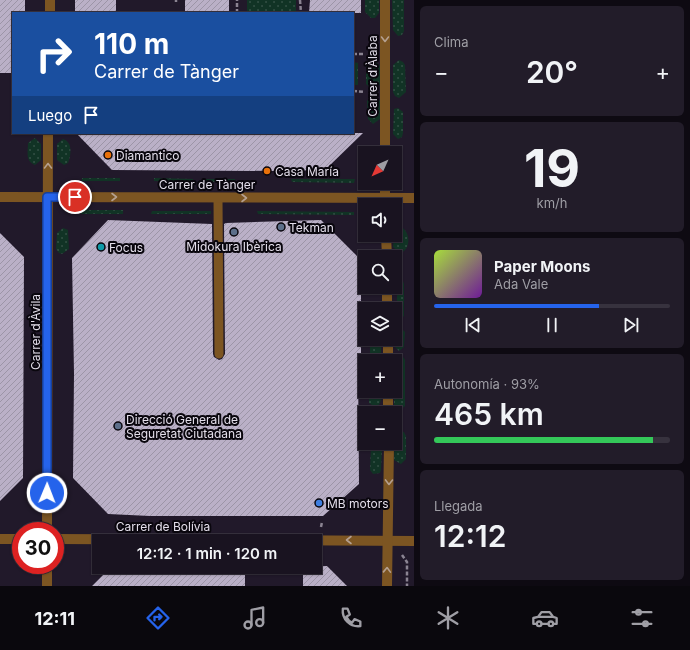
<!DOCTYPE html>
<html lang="es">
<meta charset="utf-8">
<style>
:root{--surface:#191320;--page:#221c29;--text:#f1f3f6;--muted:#9f9ea5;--line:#37323e;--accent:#2563eb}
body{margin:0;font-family:Inter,sans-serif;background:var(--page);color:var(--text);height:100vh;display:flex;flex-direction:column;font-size:15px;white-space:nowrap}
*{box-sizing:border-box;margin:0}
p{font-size:13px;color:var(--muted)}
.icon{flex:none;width:22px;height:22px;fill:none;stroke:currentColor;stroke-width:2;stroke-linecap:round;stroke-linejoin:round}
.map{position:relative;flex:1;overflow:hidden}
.details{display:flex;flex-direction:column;gap:6px;padding:6px;background:#0e0a12;width:276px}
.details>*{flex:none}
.hud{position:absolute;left:12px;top:12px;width:342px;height:122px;border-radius:0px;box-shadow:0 1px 3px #0004,0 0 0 1px var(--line);background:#1a4fa0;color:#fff;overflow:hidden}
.needle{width:26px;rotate:225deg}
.buttons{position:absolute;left:358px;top:146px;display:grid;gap:8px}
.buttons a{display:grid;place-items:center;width:44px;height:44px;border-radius:0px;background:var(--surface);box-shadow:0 1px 3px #0004,0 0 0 1px var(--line);font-size:20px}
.speed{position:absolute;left:12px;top:522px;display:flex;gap:8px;font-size:20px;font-weight:700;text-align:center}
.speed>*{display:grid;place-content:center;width:52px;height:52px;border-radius:50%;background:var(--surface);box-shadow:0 1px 3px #0004,0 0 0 1px var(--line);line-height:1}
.speed .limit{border:6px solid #d22;background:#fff;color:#111}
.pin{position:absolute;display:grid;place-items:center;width:34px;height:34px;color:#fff;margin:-17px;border:2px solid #fff;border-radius:50%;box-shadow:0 1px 4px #0007}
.me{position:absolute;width:44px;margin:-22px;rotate:1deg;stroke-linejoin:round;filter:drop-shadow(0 0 3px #0008)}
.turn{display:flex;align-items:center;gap:14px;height:84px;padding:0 16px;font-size:18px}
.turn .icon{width:52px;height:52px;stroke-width:2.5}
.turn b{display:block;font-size:28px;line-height:34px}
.then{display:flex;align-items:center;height:38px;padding:0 16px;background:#0003;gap:8px;font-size:15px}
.big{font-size:30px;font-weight:600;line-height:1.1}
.details .widget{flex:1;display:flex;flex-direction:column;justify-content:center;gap:6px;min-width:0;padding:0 14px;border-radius:6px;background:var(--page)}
.details .dial{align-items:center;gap:0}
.dial b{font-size:52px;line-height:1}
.song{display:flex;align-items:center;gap:12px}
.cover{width:48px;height:48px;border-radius:6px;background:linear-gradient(135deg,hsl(80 70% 55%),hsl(280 70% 35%))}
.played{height:4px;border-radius:2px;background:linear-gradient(90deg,var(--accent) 70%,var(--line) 70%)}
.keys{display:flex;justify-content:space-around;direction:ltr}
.heat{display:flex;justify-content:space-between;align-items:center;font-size:22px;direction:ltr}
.charge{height:6px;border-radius:3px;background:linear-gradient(90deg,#34c759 93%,var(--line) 0)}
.trip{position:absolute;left:92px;top:534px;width:230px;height:40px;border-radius:0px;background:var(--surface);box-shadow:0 1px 3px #0004,0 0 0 1px var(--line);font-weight:600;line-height:40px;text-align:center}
.menu{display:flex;height:64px;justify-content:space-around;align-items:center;background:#0a080d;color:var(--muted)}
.menu .icon{width:28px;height:28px}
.menu .selected{color:var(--accent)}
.menu b{font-size:18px;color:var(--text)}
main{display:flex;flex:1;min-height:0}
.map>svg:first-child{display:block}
</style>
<main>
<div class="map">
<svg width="414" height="586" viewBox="0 0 414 586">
<defs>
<pattern id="green-dots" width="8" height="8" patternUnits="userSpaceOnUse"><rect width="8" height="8" fill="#113325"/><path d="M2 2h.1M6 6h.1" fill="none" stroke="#345045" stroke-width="1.8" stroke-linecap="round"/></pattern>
<pattern id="building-hatch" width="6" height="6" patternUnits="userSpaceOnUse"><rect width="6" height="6" fill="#bab0c7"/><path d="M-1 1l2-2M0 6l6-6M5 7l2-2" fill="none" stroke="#9c95a7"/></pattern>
</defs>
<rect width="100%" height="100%" fill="#21192a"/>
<g fill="url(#green-dots)">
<rect x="247" y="0" width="49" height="13"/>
<path d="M 365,0 L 379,0 L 379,13 L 375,18 L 371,18 L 365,12 Z"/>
<path d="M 392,0 L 404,0 L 404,31 L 402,35 L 398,36 L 393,30 Z"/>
<path d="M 399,60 L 403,62 L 405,65 L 406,92 L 399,98 L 395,96 L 393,92 L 393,65 Z"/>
<path d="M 372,61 L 376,62 L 380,66 L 380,84 L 373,90 L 366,84 L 366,66 Z"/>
<path d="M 353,62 L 358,63 L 358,85 L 353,85 Z"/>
<path d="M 373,95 L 380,101 L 380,119 L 373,124 L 368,119 L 367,101 L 370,97 Z"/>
<path d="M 398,108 L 403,112 L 403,133 L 402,137 L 398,139 L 393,134 L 394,109 Z"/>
<path d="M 35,138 L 41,144 L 41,160 L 35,165 C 25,161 28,152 28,143 Z"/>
<path d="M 63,139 C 73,142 71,155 68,163 L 64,165 L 57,160 L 57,144 Z"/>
<rect x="82" y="178" width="38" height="3"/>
<path d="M 154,178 L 193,179 L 193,182 L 154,181 Z"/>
<path d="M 203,179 L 235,179 L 235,182 L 204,182 Z"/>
<path d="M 291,179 L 355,179 L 354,183 L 292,182 Z"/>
<rect x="81" y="210" width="42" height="4"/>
<path d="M 152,211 L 211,211 L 211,214 L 151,214 Z"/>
<path d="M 257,211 L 354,212 L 354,215 L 258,214 Z"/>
<path d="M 401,227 C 411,232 411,250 400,253 L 393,247 L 394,235 L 396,228 Z"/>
<path d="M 63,228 L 68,230 L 69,249 L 62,254 L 59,253 L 56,249 L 57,233 Z"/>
<path d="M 398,280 L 403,281 L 404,284 L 404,316 L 400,319 L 397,314 L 397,282 Z"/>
<path d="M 399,326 L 405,332 L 404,347 L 399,351 L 394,346 L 395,329 Z"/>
<path d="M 373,339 L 379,339 L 381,343 L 381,361 L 370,361 L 370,343 Z"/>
<path d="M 400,355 L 403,357 L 405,360 L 405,406 L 400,410 L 394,405 L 394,360 Z"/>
<path d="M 369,391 L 381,391 C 381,398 382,405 375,407 L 369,403 Z"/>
<path d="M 400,431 L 404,432 L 406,436 L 406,459 L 401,464 L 394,460 L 395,435 Z"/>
<path d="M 376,444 L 380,445 L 382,449 L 381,470 L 380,473 L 373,474 L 370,470 L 371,446 Z"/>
</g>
<g fill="url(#building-hatch)">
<path d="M 0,0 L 25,0 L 25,13 L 13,13 L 13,73 L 0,73 Z"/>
<rect x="75" y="0" width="41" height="13"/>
<rect x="185" y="0" width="44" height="13"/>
<path d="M 310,0 L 361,0 L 361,13 L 309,13 Z"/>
<path d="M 76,133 L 363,133 L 325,170 L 276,171 L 112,170 Z"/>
<path d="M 108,220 L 212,224 L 213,354 L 214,357 L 219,360 L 222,359 L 225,354 L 224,224 L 226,223 L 321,220 L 361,260 L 361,358 L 358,358 L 359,484 L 323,516 L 150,516 L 108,514 L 73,478 L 74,374 L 72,258 Z"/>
<path d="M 0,233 L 24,257 L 23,478 L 0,501 Z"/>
<path d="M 327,566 L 347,586 L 303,586 L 303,567 Z"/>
<path d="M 111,567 L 245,567 L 245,586 L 92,586 Z"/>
</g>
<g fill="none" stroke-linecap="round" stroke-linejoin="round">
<g stroke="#8b8492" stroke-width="2.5" stroke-dasharray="4 2" stroke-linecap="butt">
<path d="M 300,0 L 301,13"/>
<path d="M 176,2 L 176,0"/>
<path d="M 237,13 L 237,0"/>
<path d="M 353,54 L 364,54"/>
<path d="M 353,91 L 365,92"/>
<path d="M 321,527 L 322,522"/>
<path d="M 402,555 L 407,562 L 407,586"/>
</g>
<path stroke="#7c5522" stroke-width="9" d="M 218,198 L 219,354"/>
<path stroke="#7c5522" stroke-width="10" d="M 47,565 L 47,586"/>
<g stroke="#7c5522" stroke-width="10">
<path d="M 50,13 L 50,0"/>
<path d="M 385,153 L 385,0"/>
<path d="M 385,183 L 385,205"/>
<path d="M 386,235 L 387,257"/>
<path d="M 387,287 L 387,309"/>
<path d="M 388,339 L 388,361"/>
<path d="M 388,391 L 388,413"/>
<path d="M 47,531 L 48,133"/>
<path d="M 0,539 L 21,539"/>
<path d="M 55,539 L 414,541"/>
<path d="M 387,586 L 389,443"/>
</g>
<path stroke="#7c5522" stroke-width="10" d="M 0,197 L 414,198"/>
</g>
<defs><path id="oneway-chevron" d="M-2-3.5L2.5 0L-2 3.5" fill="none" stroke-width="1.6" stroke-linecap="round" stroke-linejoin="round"/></defs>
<g stroke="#b5a090">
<use href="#oneway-chevron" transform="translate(385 39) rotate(90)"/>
<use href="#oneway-chevron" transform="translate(48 166) rotate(-90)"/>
<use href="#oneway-chevron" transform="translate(114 197)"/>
<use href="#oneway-chevron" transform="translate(244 198)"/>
<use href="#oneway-chevron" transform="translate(389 482) rotate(91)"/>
<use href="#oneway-chevron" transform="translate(349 540) rotate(-180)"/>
<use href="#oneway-chevron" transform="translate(387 570) rotate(-88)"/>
</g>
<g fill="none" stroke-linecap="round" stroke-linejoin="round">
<defs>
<path id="route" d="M 47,493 L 47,197 L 75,197"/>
</defs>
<use href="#route" stroke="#184099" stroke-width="10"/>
<use href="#route" stroke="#2563eb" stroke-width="7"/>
</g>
<g fill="#e8710a" stroke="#09060d" stroke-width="1.5">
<circle cx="108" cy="155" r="4"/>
<circle cx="267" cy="171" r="4"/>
</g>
<g fill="#5c6f8a" stroke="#09060d" stroke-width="1.5">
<circle cx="281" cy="227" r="4"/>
<circle cx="234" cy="232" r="4"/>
<circle cx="118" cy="426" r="4"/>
</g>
<circle fill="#0f9aa8" stroke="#09060d" stroke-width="1.5" cx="101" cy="247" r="4"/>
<circle fill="#3f7fe0" stroke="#09060d" stroke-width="1.5" cx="319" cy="503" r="4"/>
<g text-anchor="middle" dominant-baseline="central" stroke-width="4" stroke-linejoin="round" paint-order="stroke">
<g font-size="12" fill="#e3deea" stroke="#09060d">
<text transform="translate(372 76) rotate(-90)">Carrer d'Àlaba</text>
<text x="207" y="184">Carrer de Tànger</text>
<text transform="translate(35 332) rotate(-90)">Carrer d'Àvila</text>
<text x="163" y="526">Carrer de Bolívia</text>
</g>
<g font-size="12" fill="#e3deea" stroke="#09060d" text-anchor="start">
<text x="116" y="155">Diamantico</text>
<text x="275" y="171">Casa María</text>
<text x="289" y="227">Tekman</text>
<text x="234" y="246" text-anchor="middle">Midokura Ibèrica</text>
<text x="109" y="247">Focus</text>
<text x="126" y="419">Direcció General de<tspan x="126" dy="14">Seguretat Ciutadana</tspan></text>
<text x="327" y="503">MB motors</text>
</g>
</g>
</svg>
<div class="buttons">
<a><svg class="needle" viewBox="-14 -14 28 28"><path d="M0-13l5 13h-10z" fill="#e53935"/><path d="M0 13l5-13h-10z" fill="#9f9ea5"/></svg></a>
<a><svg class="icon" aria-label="sound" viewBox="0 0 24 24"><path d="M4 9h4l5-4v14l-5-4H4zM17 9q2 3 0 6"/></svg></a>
<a><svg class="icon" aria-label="search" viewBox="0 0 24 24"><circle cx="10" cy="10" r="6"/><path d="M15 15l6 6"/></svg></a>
<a><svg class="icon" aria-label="layers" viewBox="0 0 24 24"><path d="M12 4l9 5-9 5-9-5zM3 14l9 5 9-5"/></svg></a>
<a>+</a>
<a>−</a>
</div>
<div class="speed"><div class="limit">30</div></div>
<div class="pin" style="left:75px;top:197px;background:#d93025"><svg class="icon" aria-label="arrive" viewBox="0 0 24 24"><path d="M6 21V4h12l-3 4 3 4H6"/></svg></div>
<svg class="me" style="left:47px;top:493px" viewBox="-20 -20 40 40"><circle r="17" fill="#2563eb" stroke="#fff" stroke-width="3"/><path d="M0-11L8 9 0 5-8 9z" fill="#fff"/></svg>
<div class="trip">12:12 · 1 min · 120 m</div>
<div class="hud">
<div class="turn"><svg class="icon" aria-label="right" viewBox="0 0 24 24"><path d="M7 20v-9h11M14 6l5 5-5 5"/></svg><div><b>110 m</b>Carrer de Tànger</div></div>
<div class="then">Luego<svg class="icon" aria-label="arrive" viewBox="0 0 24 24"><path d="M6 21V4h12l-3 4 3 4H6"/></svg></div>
</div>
</div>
<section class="details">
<div class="widget"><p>Clima</p>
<div class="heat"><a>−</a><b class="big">20°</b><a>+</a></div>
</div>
<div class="widget dial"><b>19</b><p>km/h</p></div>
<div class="widget">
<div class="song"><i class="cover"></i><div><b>Paper Moons</b><p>Ada Vale</p></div></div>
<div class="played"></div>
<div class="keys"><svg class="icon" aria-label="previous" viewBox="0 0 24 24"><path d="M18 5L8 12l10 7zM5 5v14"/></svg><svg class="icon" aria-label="pause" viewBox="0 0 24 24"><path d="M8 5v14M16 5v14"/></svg><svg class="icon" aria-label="next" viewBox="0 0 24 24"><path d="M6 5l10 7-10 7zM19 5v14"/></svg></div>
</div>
<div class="widget"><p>Autonomía · 93%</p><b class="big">465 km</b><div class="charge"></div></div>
<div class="widget"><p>Llegada</p><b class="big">12:12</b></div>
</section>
</main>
<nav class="menu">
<b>12:11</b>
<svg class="icon selected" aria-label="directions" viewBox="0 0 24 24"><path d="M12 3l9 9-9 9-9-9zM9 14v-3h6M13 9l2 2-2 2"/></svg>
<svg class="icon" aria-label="music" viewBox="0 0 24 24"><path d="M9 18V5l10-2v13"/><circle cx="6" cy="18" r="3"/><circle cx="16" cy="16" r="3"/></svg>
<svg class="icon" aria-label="phone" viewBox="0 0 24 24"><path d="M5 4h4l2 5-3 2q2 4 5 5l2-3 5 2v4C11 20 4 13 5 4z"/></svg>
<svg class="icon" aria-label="climate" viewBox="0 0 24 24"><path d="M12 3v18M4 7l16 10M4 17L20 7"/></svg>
<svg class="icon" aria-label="car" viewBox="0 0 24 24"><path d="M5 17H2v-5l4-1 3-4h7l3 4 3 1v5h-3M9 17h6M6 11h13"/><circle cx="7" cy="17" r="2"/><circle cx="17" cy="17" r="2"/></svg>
<svg class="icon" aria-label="filters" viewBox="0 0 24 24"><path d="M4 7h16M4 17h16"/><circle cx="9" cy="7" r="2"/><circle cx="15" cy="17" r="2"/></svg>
</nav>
